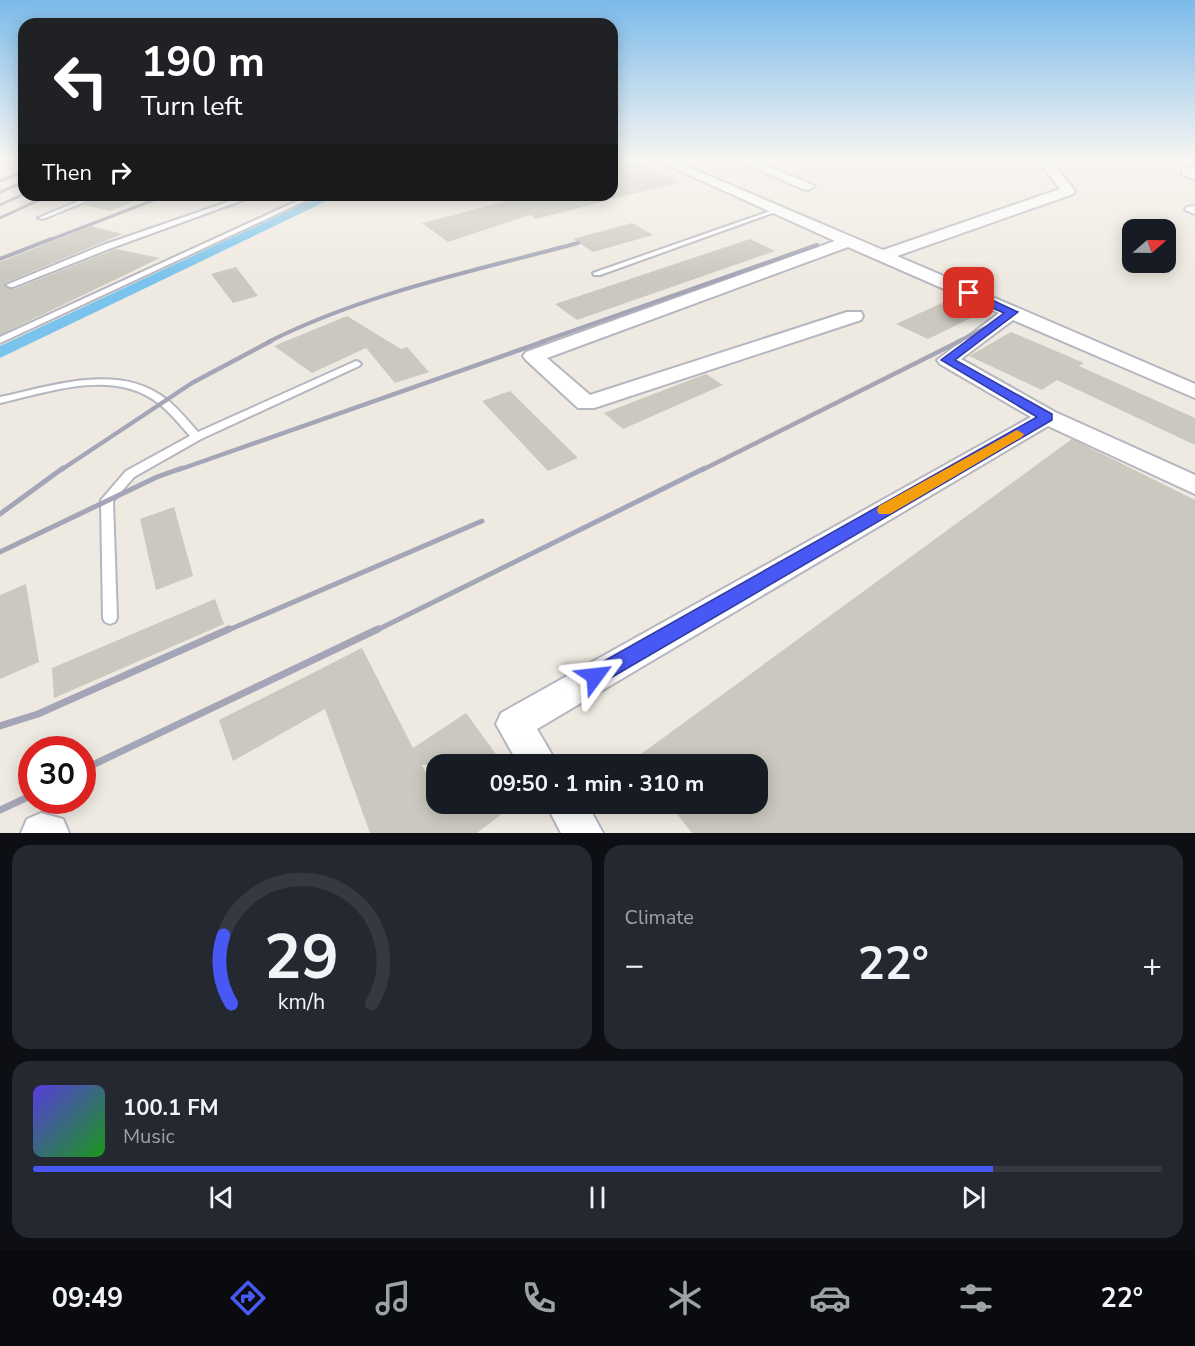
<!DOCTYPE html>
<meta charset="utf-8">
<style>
:root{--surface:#171b24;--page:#242831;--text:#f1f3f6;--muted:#9ea1a6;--line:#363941;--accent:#4858f5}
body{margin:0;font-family:"Nunito Sans",sans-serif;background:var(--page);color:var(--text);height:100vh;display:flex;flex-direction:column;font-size:22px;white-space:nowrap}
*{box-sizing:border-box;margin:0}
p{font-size:20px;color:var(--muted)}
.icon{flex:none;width:33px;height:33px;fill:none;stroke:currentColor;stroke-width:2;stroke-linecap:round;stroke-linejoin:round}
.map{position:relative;height:833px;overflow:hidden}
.sheet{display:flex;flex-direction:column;gap:12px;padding:12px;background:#0d0f14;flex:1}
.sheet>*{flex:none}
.guide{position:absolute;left:18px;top:18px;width:600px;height:183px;border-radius:18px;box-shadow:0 3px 15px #0003;background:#202124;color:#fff;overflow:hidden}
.needle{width:39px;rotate:70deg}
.fabs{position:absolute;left:1122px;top:219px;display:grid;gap:12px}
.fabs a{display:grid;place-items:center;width:54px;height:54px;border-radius:12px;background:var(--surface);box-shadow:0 3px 15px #0003;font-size:30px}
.speed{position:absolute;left:18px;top:736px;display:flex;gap:12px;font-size:30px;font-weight:700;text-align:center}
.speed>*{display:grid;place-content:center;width:78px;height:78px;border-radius:50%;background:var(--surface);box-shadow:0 3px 15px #0003;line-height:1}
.speed .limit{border:9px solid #d22;background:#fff;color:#111}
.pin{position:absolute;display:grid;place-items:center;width:51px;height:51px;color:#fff;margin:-26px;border-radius:12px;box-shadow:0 3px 9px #0006}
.me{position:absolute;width:66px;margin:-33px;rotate:60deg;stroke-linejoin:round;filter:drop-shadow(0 0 4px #0008)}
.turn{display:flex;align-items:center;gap:21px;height:126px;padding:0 24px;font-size:27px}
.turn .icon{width:78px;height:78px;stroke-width:2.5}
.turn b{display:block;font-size:42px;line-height:51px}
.then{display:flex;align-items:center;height:57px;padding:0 24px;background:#0003;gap:12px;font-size:22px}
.big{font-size:45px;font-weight:700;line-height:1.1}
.sheet .widget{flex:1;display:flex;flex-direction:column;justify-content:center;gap:9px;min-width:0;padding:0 21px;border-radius:18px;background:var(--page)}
.sheet .dial{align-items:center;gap:0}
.dial svg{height:156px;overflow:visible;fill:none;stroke:var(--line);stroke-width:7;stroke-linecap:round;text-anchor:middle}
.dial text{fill:var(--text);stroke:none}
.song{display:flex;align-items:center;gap:18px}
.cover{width:72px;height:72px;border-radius:9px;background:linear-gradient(135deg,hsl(250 70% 55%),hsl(120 70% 35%))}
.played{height:6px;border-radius:3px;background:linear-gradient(90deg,var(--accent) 85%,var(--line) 85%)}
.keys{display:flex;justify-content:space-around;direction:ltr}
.heat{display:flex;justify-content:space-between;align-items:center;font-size:33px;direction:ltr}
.sheet .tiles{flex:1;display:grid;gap:12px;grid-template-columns:1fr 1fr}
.widget:last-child{grid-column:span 2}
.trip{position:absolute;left:426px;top:754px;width:342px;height:60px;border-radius:18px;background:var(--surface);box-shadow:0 3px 15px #0003;font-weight:700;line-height:60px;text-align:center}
.tab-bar{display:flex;height:96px;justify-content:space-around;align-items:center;background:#090b0e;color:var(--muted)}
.tab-bar .icon{width:42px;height:42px}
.tab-bar .current{color:var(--accent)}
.tab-bar b{font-size:27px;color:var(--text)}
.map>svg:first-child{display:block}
</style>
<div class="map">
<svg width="1195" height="833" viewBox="0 0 1195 833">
<rect width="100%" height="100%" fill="#efeae1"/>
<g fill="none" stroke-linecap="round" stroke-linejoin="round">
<path fill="#79c3ec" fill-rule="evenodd" d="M 323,195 L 339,195 L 0,358 L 0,346 Z"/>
</g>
<g fill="#cbc8bf">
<path d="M 612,160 L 632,160 L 681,182 L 612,199 Z"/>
<path d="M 108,195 L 148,195 L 148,196 L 110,211 L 84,205 Z"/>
<path d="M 498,195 L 608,195 L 609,200 L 536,219 L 530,215 L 448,242 L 422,223 L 507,201 Z"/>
<path d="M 632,223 L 653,235 L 593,252 L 573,239 Z"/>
<path d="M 91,226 L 122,234 L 5,283 L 4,286 L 14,289 L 116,249 L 160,258 L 0,335 L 0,262 Z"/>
<path d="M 750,239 L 775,251 L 577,320 L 555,304 Z"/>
<path d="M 236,267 L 258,296 L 233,303 L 211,274 Z"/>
<path d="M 944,302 L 975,316 L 928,339 L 896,324 Z"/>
<path d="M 347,316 L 401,349 L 407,347 L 429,372 L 395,383 L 366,348 L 312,373 L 274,346 Z"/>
<path d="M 1011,332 L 1084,363 L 1079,366 L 1195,418 L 1195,445 L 1057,380 L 1042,390 L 969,356 Z"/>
<path d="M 706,374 L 723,385 L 623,429 L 604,413 Z"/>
<path d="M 510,391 L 578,458 L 548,471 L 482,401 Z"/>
<path d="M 1072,439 L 1195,500 L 1195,833 L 692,833 L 669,804 L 758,804 L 758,765 L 626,765 Z"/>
<path d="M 174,507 L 193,576 L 156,590 L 140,519 Z"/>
<path d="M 26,584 L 39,662 L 0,679 L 0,595 Z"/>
<path d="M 215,599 L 224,624 L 54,698 L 52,668 Z"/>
<path d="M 362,648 L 413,748 L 466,713 L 504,765 L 422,765 L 436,793 L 436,804 L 515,804 L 477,833 L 370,833 L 325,709 L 233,761 L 219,720 Z"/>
</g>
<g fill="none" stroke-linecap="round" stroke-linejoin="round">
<defs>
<g id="service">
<path d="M 93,195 L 102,195 L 43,219 L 38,218 Z"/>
<path d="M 248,195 L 257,195 L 109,249 L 13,287 L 10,287 L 6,285 L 103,245 Z"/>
<path d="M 310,195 L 318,195 L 0,343 L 0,337 Z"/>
<path d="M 776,209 L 781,210 L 600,275 L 594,275 L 593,273 Z"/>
<path d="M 356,361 L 359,362 L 361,364 L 359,366 L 201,439 L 134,477 L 113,501 L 117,618 L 115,622 L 110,624 L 105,622 L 103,618 L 101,500 L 126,471 L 190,436 C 180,425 170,412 158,403 C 113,368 49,392 0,403 L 0,397 C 52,386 119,362 166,399 C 178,408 188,421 198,432 Z"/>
</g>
<g id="minor">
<path d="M 656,160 L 672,160 L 883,250 L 1060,189 L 1038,160 L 1050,160 L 1075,191 L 1073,194 L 897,256 L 1195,384 L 1195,398 L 1013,320 L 961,359 L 1055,412 L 1195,475 L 1195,494 L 1048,426 L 537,729 L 558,765 L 519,765 L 496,724 L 501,713 L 1031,417 L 940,364 L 937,360 L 999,313 L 848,247 L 547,358 L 590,395 L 847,312 L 861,312 L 863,316 L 861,320 L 594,408 L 578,408 L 526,360 L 523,356 L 526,352 L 835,241 Z"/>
<path d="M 737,160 L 754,160 L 815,186 L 808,190 L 803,189 Z"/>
<path d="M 1186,167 L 1195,168 L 1195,180 L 1182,174 L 1182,168 Z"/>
<path d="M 1195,206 L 1195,214 L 1185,210 L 1187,207 Z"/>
<path d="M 546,804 L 587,804 L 603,833 L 561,833 Z"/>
<path d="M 41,813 L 63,819 L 69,833 L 21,833 L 27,819 Z"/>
</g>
</defs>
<use href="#service" stroke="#b5b6c0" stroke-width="4"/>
<use href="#minor" stroke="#b5b6c0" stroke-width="4"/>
<use href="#service" fill="#fff" fill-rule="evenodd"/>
<use href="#minor" fill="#fff" fill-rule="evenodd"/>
<g stroke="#a4a5b7" stroke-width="3">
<path d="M 0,181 L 24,171"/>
<path d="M 0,192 L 24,182"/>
<path d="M 0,205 L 24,194"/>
<path d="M 0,218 L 50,195"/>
<path d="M 47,241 L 167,195"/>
</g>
<g stroke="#a4a5b7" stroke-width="4">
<path d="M 0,259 L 51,239"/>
<path d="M 268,342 C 365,293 474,271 578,243"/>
<path d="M 541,342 L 817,245"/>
<path d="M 957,342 L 985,328"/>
</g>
<g stroke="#a4a5b7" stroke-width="4.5">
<path d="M 61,470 L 192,383 L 271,341"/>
<path d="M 178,470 L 545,341"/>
<path d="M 702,470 L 960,341"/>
</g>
<g stroke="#a4a5b7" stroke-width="5">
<path d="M 0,514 L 63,468"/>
<path d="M 0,552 L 157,477 L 182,468"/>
<path d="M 226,631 L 482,521"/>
<path d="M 375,631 L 705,468"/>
</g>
<g stroke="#a4a5b7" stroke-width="7">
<path d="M 0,726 L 38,714 L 229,629"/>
<path d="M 82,770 L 378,629"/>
<path d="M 0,810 L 32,795"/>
</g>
</g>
<linearGradient id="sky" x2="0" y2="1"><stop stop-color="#7bbaea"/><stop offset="0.58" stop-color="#f8f6f2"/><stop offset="1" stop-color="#f8f6f2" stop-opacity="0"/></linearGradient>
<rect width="1195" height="277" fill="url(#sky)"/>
<path fill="#4858f5" stroke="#2f399f" stroke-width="1.5" d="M 965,291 L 973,291 L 1018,312 L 955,360 L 1052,414 L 1052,420 L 602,683 L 595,685 L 588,683 L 585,676 L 588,670 L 1037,417 L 941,360 L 1004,313 L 965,296 Z"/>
<path fill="#f59e0b" d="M 1017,430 L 1024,434 L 1022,437 L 890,514 L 879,514 L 877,510 L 879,506 Z"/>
</svg>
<div class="fabs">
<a><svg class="needle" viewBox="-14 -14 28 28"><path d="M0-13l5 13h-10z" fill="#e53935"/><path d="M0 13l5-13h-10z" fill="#9ea1a6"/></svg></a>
</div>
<div class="speed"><div class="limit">30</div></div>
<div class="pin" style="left:969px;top:293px;background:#d93025"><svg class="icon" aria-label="arrive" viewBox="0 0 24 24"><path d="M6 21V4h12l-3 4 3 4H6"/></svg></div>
<svg class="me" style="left:595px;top:676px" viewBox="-20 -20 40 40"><path d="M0-17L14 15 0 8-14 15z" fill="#4858f5" stroke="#fff" stroke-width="4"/></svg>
<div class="trip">09:50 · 1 min · 310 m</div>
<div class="guide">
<div class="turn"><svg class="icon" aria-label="left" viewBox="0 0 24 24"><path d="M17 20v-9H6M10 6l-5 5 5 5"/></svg><div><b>190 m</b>Turn left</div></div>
<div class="then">Then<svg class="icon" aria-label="right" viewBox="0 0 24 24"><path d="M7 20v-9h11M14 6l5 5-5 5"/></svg></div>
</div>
</div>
<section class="sheet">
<div class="tiles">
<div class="widget dial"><svg viewBox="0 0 100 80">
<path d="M14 69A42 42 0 1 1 86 69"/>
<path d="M14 69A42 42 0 0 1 10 34" stroke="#4858f5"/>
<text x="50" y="56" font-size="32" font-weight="700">29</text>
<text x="50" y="72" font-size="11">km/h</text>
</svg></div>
<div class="widget"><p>Climate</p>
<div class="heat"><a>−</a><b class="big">22°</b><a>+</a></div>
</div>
<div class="widget">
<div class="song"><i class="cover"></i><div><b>100.1 FM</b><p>Music</p></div></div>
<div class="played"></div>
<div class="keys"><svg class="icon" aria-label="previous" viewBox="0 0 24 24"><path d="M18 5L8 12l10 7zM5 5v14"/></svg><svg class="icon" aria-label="pause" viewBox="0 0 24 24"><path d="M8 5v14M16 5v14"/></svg><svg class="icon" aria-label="next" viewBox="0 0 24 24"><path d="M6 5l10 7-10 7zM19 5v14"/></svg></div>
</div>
</div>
</section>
<nav class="tab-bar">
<b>09:49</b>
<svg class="icon current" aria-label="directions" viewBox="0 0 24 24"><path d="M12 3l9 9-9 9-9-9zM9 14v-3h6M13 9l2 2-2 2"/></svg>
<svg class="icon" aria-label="music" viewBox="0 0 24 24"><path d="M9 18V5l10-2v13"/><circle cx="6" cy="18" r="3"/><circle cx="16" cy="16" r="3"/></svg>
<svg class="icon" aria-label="phone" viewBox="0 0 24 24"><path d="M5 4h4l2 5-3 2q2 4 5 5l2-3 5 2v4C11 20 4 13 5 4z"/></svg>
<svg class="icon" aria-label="climate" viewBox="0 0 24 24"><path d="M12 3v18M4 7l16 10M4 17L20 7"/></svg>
<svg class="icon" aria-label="car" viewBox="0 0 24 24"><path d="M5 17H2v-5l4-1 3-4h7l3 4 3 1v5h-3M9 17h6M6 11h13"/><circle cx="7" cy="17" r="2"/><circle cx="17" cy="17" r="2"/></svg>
<svg class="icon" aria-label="filters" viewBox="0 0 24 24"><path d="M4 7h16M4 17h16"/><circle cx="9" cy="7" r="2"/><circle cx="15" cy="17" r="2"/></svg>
<b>22°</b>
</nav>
